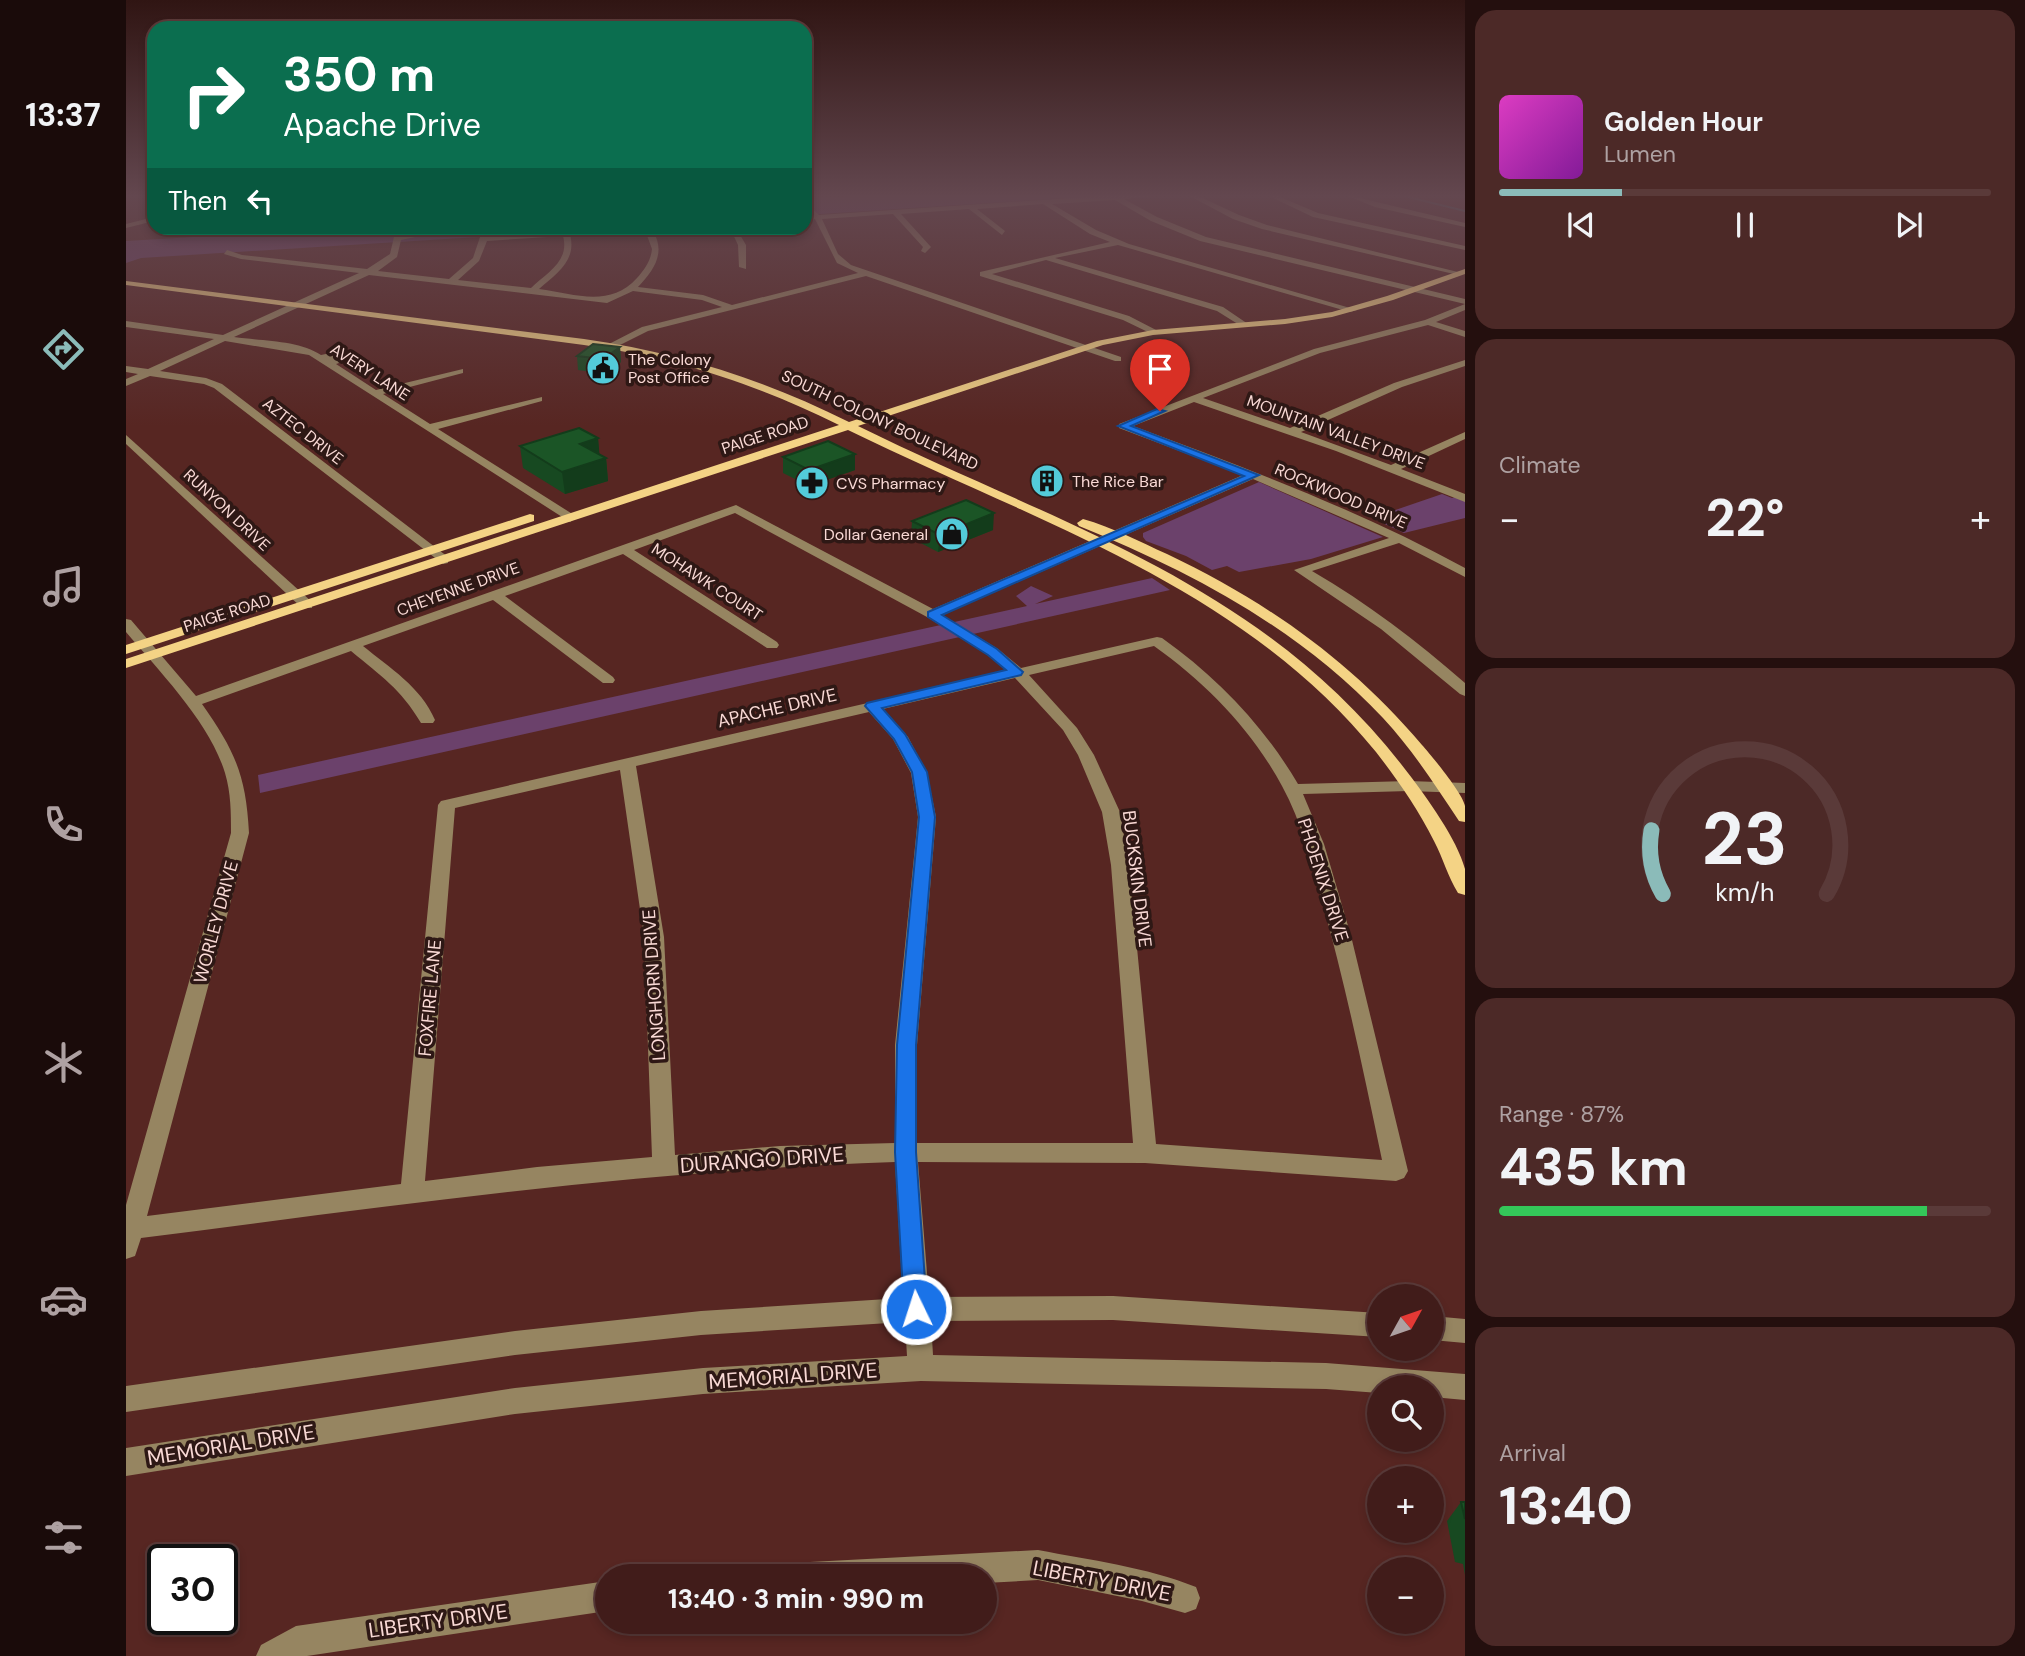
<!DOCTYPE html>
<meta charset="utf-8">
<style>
:root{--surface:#411c1a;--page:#4c2927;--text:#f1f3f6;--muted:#aea1a2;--line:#5a3a39;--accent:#8bbbb9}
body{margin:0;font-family:"DM Sans",sans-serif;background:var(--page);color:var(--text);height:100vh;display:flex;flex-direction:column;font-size:26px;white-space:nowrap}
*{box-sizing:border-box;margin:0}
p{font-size:23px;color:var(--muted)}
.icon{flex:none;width:38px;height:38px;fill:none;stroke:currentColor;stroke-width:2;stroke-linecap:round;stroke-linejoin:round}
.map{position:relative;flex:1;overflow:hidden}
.drawer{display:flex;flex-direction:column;gap:10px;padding:10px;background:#240f0e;width:560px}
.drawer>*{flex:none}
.guide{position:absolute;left:21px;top:21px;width:665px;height:214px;border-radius:21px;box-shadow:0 4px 10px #0003,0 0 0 2px var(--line);background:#0b6e4f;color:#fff;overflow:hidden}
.needle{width:46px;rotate:50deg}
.buttons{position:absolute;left:1241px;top:1284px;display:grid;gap:14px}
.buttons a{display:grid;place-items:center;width:77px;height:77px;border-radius:50%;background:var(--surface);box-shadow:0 4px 10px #0003,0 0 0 2px var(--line);font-size:35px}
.speed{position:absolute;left:21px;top:1544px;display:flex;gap:14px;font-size:35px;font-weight:700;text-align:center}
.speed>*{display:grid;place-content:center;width:91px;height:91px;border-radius:50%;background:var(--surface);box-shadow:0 4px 10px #0003,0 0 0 2px var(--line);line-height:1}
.speed .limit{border:4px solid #111;border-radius:10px;background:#fff;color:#111}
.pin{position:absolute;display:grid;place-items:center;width:60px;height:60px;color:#fff;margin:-72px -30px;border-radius:50% 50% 50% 0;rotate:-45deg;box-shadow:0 0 7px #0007}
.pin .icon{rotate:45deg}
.me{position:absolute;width:77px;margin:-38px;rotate:356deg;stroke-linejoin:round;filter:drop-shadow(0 0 5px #0008)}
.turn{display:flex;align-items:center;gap:24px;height:147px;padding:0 21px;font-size:32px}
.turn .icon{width:91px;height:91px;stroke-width:2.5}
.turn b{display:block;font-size:49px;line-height:60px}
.then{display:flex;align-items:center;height:66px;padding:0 21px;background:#0003;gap:14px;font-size:26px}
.big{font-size:52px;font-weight:700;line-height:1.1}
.drawer .card{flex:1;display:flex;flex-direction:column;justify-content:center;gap:10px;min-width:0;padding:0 24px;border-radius:21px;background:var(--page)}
.drawer .dial{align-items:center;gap:0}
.dial svg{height:182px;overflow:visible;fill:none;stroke:var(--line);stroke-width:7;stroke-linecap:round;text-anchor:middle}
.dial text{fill:var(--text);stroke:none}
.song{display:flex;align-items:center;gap:21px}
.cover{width:84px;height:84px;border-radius:10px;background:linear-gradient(135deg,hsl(310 70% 55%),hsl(290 70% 35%))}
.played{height:7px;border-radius:4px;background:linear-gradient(90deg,var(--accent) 25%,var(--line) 25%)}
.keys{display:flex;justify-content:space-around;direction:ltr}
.heat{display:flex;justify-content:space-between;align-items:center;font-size:38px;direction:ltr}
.charge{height:10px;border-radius:5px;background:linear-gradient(90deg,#34c759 87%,var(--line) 0)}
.trip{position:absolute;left:469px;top:1564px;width:402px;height:70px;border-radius:35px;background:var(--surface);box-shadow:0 4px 10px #0003,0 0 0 2px var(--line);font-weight:700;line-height:70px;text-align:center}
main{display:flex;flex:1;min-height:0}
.tab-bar{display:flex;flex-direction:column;width:126px;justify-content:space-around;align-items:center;background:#1a0b0a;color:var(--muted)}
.tab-bar .icon{width:49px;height:49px}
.tab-bar .on{color:var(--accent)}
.tab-bar b{font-size:32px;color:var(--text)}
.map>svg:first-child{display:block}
</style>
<main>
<nav class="tab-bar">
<b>13:37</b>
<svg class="icon on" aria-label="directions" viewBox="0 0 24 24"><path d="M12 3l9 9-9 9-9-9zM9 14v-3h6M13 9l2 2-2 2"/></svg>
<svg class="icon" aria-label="music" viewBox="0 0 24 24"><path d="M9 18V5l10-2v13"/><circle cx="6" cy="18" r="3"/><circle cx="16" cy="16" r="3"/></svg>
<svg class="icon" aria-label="phone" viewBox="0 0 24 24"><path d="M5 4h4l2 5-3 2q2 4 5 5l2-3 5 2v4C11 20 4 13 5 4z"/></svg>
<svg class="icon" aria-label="climate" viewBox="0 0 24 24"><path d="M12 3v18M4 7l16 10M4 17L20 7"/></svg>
<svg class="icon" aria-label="car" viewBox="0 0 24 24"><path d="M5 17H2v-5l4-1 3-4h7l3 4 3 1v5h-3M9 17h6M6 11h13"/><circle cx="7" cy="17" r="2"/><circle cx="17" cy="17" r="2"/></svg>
<svg class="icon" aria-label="filters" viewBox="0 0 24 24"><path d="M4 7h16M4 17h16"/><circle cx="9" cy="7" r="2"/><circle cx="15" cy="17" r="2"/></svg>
</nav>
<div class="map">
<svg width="1339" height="1656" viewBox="0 0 1339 1656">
<rect width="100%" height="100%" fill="#572622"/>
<g fill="#6b416b">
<path d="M 762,194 L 998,194 L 679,215 L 679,199 Z"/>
<path d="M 221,228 L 498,228 L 15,258 L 0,263 L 0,241 Z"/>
<path d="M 1133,482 L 1257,537 L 1185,559 L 1113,572 L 1101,566 L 1086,570 L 1060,556 L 1020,541 L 1017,537 L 1017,533 Z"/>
<path d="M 1316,494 L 1326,498 L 1339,494 L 1339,518 L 1278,533 L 1246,518 Z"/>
<path d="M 1026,578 L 1044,590 L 134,793 L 132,775 L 901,606 L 890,596 L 905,586 L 927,596 L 909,604 Z"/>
</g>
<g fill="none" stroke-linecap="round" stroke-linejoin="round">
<path stroke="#327b85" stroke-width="2" d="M 1270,194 L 1339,211"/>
<g fill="#968561" fill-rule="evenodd">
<path d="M 1046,194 L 998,199 L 1031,217 L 1080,237 L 1339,299 L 1339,310 L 1310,322 L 1339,331 L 1339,337 L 1302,325 L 1194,353 L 1077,398 L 1164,428 L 1268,383 L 1339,360 L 1339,366 L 1276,387 L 1175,432 L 1265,465 L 1339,432 L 1339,439 L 1275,469 L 1339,494 L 1339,502 L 1210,451 L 1068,402 L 1007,426 C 1120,468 1233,510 1339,568 L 1339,577 L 1273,543 L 1186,571 C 1241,603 1291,641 1339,683 L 1339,696 L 1334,694 L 1255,629 L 1168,570 L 1263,538 L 1127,479 L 816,615 L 872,649 L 895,668 L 1031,637 L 1036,638 C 1092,678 1137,725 1172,784 L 1283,781 L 1339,783 L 1339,793 L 1283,791 L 1177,794 L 1198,844 L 1225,936 L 1282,1171 L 1278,1178 L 1270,1181 L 1019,1163 L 792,1162 L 803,1297 L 987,1296 L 1253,1313 L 1253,1337 L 987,1320 L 805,1321 L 807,1355 L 1200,1363 L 1339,1374 L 1339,1400 L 1306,1397 L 1306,1388 L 1253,1388 L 1253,1393 L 1200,1389 L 795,1381 L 577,1394 L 389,1414 L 0,1476 L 0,1448 L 389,1388 L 577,1368 L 781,1356 L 779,1322 L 575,1335 L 389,1355 L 0,1412 L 0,1386 L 389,1331 L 575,1311 L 777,1298 L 769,1162 C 516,1170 266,1206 15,1238 L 9,1256 L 0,1259 L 0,1205 L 105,833 C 105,813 105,793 99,773 C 84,723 34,672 0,632 L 0,619 L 5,620 L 70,696 L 610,505 L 807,609 L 1117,475 L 993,428 L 993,424 L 1188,349 L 1299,320 L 1339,304 L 1074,241 L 1025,221 L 989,200 L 926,204 L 970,230 L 1003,244 L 1231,310 L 1224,312 L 992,245 L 929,258 L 1097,307 L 1122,324 L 1115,326 L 1091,311 L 920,260 L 866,274 L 1003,316 L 1032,331 L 1024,333 L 997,320 L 854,276 L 854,272 L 984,242 L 964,234 L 917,204 L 851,209 L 879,231 L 876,235 L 843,209 L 775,214 L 805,247 L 799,253 L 795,251 L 797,247 L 767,214 L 696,219 L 712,254 L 725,265 L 995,357 L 995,361 L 989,361 L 740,276 L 522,331 L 486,349 L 483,348 L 483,344 L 516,327 L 596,307 L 576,300 L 507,291 L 481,303 L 243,275 L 108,337 C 135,341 173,340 195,355 L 219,350 L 231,353 L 231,357 L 210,364 L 250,390 L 337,369 L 337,373 L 257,394 L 304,424 L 416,397 L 416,401 L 312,429 L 448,515 L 450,518 L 444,522 L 183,355 L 99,341 L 34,371 L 80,378 L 96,384 L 322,557 L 322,563 L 317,564 L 88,388 L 78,384 L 24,376 L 0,386 L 0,379 L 12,374 L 0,372 L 0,366 L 22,369 L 88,339 L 0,327 L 0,321 L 97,335 L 233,273 L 115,259 L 98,254 L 101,250 L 116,255 L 241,269 L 264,254 L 268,237 L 294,231 L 291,228 L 298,228 L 303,234 L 275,240 L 271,257 L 252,271 L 323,279 L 347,258 L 354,237 L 440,232 L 444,234 C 451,261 431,273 413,289 C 449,294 484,308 511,278 C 519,269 525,260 526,249 L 519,230 L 531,228 L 527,231 C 540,253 528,270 512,287 L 577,295 L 606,305 L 732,273 L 711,263 L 689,219 L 679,220 L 679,216 L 686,215 L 679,208 L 679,202 L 693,215 L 989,195 ZM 437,236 C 444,262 420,273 405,288 L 332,280 L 353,261 L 361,241 ZM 609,513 L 801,617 L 862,655 L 881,671 L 315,801 L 312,805 L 275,1184 L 21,1216 L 123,833 C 120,775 109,751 76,704 L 225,651 C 256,677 274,688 295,723 L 307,723 L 309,720 C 295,687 264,668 237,646 L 367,600 L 477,683 L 487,683 L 489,680 L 487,677 L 379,596 L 497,554 L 641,648 L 651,648 L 653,645 L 651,642 L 508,550 ZM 1028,646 C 1081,684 1125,729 1156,786 C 1176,822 1185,862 1196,901 C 1220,987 1238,1074 1256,1160 L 1030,1144 L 1003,865 L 994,812 L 968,755 L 951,728 L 903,675 ZM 889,678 L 937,730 L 952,755 L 976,812 L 985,865 L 1007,1143 L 791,1143 L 791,1045 L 810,817 L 801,773 L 782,737 L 757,709 ZM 743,712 L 767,739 L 785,773 L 792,817 L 769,1045 L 769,1143 L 654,1146 L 549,1155 L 538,937 L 510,766 ZM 494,770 L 518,937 L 526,1157 L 411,1167 L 299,1181 L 329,808 Z"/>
<path d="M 1060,194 L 1068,194 L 1113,215 L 1141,225 L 1336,273 L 1332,275 L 1136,229 L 1107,219 Z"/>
<path d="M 1139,194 L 1147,194 L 1192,213 L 1339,246 L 1339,250 L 1187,217 Z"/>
<path d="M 1217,194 L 1339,223 L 1339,227 L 1249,207 Z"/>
<path d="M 28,217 L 28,221 L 0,228 L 0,224 Z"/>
<path d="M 133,228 L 141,228 L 142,229 L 138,231 Z"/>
<path d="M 604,228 L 610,228 L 620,245 L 620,269 L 613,267 L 612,245 Z"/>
<path d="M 0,435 L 186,602 L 186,608 L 176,608 L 0,444 Z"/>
<path d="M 1306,1316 L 1339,1319 L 1339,1343 L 1306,1340 Z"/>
<path d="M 912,1550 C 964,1560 1020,1567 1070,1587 L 1074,1598 L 1070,1609 L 1059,1613 L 1016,1601 L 912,1580 L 859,1583 L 859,1577 L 669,1577 L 673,1566 L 684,1562 Z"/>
<path d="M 481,1581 L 481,1611 L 181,1656 L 130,1656 L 135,1645 L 170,1626 Z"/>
</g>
<g fill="#f4d385" fill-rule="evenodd">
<path d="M 1339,269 L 1339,274 L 1267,300 L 1206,317 L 1159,324 L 1027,335 L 977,345 L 732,426 C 937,527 1137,582 1282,773 C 1301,798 1331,839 1339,869 C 1339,877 1339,887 1339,895 L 1332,893 C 1322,877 1317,858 1308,841 C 1292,809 1271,779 1250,752 C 1115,585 907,521 722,430 L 0,668 L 0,659 L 713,425 C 627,383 554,359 458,345 L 0,285 L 0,281 L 458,339 C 555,353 636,379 723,422 L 971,341 L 1027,330 L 1159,319 L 1206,312 L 1261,296 Z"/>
<path d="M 404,514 L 408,515 L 408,521 L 0,654 L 0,645 Z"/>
<path d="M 957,519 C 986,527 1014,542 1041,554 C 1140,601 1225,661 1296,745 C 1306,756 1337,794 1339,806 C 1339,811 1339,817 1339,822 L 1333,821 C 1309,785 1286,749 1257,718 C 1172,628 1066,572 953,526 L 951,523 Z"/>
</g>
</g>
<g fill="#174921">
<path d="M 494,347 L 495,362 L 479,374 L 452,370 L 451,356 Z"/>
<path d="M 472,438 L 473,455 L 480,458 L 482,481 L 439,494 L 397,468 L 394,446 Z"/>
<path d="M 729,454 L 729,470 L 683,486 L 657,473 L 657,457 Z"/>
<path d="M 786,521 L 867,530 L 812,552 L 785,538 Z"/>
<path d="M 1335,1502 L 1339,1502 L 1339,1575 L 1337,1564 L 1329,1562 L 1321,1521 Z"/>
</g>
<g fill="#133c1b">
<path d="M 494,347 L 495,362 L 479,374 L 477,359 Z"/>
<path d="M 472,438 L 474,460 L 454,444 Z"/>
<path d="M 729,454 L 729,470 L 683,486 L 683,470 Z"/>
<path d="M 480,458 L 482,481 L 439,494 L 436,472 Z"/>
<path d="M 868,513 L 867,530 L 812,552 L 814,535 Z"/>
</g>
<g fill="#1b5526" stroke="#133c1b" stroke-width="2">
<path d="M 467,344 L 494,347 L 477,359 L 451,356 Z"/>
<path d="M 453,428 L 472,438 L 454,444 L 480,458 L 436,472 L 394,446 Z"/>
<path d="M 702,441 L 729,454 L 683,470 L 657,457 Z"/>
<path d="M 840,500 L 868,513 L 814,535 L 786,521 Z"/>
<path d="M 1335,1502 L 1339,1502 L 1339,1519 Z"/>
</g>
<linearGradient id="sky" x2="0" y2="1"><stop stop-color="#301513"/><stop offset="0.46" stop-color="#63474f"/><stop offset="1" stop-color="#63474f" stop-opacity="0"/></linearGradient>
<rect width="1339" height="426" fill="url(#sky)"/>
<path fill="#1a73e8" stroke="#114b97" stroke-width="2" d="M 1031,409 L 1039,411 L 1005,426 L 1133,475 L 816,615 L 871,649 L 897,672 L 895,675 L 756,708 L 779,734 L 801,772 L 809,817 L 790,1045 L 790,1152 L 801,1309 L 798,1317 L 790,1320 L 782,1317 L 778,1309 L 769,1152 L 771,1045 L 793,817 L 786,772 L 768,739 L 739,706 L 741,703 L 880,670 L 862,655 L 802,617 L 802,612 L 1118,476 L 992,426 Z"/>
<defs>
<symbol id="civic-disc" viewBox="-11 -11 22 22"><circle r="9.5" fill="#53cbda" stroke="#2e1815"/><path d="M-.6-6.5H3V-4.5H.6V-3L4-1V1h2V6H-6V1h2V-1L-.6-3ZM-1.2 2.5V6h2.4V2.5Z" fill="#111"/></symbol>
<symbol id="building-disc" viewBox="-11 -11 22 22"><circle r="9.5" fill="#53cbda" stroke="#2e1815"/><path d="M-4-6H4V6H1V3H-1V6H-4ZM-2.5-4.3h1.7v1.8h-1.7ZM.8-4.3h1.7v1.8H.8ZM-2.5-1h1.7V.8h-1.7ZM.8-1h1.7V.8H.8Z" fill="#111"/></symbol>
<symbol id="pharmacy-disc" viewBox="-11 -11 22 22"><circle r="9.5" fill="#53cbda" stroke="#2e1815"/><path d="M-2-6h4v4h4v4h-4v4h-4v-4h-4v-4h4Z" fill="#111"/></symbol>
<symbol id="shop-disc" viewBox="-11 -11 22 22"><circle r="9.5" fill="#53cbda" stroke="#2e1815"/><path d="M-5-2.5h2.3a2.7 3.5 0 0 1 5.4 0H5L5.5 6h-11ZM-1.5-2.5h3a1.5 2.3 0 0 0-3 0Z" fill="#111"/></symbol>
</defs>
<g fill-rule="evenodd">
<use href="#civic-disc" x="458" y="349" width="38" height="38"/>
<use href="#building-disc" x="902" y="462" width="38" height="38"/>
<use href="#pharmacy-disc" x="667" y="464" width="38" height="38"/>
<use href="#shop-disc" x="807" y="515" width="38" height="38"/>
</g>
<g text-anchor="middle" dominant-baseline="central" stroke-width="7" stroke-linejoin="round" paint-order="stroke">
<g font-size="16" fill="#f9d9d5" stroke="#2e1815" text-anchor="start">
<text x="502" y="359">The Colony<tspan x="502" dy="18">Post Office</tspan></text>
<text x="946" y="481">The Rice Bar</text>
<text x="710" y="483">CVS Pharmacy</text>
<text x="802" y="534" text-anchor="end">Dollar General</text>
</g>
<g font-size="16" fill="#f9d9d5" stroke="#2e1815">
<text transform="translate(244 372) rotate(33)">AVERY LANE</text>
<text transform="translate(754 420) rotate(25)">SOUTH COLONY BOULEVARD</text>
<text transform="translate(177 431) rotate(38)">AZTEC DRIVE</text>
<text transform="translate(1210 432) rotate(20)">MOUNTAIN VALLEY DRIVE</text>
<text transform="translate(639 435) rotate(-18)">PAIGE ROAD</text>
<text transform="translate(1215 496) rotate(23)">ROCKWOOD DRIVE</text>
<text transform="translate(101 510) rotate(43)">RUNYON DRIVE</text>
<text transform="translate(581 582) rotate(33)">MOHAWK COURT</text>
<text transform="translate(332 589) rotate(-20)">CHEYENNE DRIVE</text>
<text transform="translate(101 613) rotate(-18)">PAIGE ROAD</text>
</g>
<g font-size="18" fill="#f9d9d5" stroke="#2e1815">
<text transform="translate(651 708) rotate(-13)">APACHE DRIVE</text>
<text transform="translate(1011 879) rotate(83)">BUCKSKIN DRIVE</text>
<text transform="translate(1197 880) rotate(72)">PHOENIX DRIVE</text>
<text transform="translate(90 922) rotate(-75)">WORLEY DRIVE</text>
<text transform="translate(528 985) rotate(-94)">LONGHORN DRIVE</text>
<text transform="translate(304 998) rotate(-85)">FOXFIRE LANE</text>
</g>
<g font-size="21" fill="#f9d9d5" stroke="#2e1815">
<text transform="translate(636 1160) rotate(-4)">DURANGO DRIVE</text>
<text transform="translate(667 1376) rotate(-4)">MEMORIAL DRIVE</text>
<text transform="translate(105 1445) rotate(-9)">MEMORIAL DRIVE</text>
<text transform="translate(976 1581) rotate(11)">LIBERTY DRIVE</text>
<text transform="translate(312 1621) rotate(-8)">LIBERTY DRIVE</text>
</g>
</g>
</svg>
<div class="buttons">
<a><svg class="needle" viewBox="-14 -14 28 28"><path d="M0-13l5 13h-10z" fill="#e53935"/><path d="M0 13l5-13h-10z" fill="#aea1a2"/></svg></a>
<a><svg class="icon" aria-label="search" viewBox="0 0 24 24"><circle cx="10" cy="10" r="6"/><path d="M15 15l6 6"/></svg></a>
<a>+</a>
<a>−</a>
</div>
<div class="speed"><div class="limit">30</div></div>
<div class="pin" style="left:1034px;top:411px;background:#d93025"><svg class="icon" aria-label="arrive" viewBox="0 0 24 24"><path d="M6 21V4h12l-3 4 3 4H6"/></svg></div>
<svg class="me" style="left:790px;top:1309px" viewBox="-20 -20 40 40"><circle r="17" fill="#1a73e8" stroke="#fff" stroke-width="3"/><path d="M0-11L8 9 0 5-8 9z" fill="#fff"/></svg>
<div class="trip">13:40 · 3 min · 990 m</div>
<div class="guide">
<div class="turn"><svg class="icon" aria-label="right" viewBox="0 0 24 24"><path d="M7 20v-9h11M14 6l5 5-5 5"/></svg><div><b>350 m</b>Apache Drive</div></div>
<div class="then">Then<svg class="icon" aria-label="left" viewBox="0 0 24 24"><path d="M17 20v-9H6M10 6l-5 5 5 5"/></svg></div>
</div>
</div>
<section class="drawer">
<div class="card">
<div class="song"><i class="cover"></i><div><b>Golden Hour</b><p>Lumen</p></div></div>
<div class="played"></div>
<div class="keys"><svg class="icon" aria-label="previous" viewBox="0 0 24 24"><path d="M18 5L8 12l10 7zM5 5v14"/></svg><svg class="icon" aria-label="pause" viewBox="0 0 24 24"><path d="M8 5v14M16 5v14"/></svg><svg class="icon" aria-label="next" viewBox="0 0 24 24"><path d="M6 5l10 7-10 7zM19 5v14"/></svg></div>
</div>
<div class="card"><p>Climate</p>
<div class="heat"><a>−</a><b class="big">22°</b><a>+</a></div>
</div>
<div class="card dial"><svg viewBox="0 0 100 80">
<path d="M14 69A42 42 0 1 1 86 69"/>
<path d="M14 69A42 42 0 0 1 9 41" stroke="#8bbbb9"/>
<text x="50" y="56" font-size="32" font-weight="700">23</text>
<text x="50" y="72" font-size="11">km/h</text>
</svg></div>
<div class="card"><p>Range · 87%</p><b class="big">435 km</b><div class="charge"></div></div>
<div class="card"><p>Arrival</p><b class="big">13:40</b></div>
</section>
</main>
